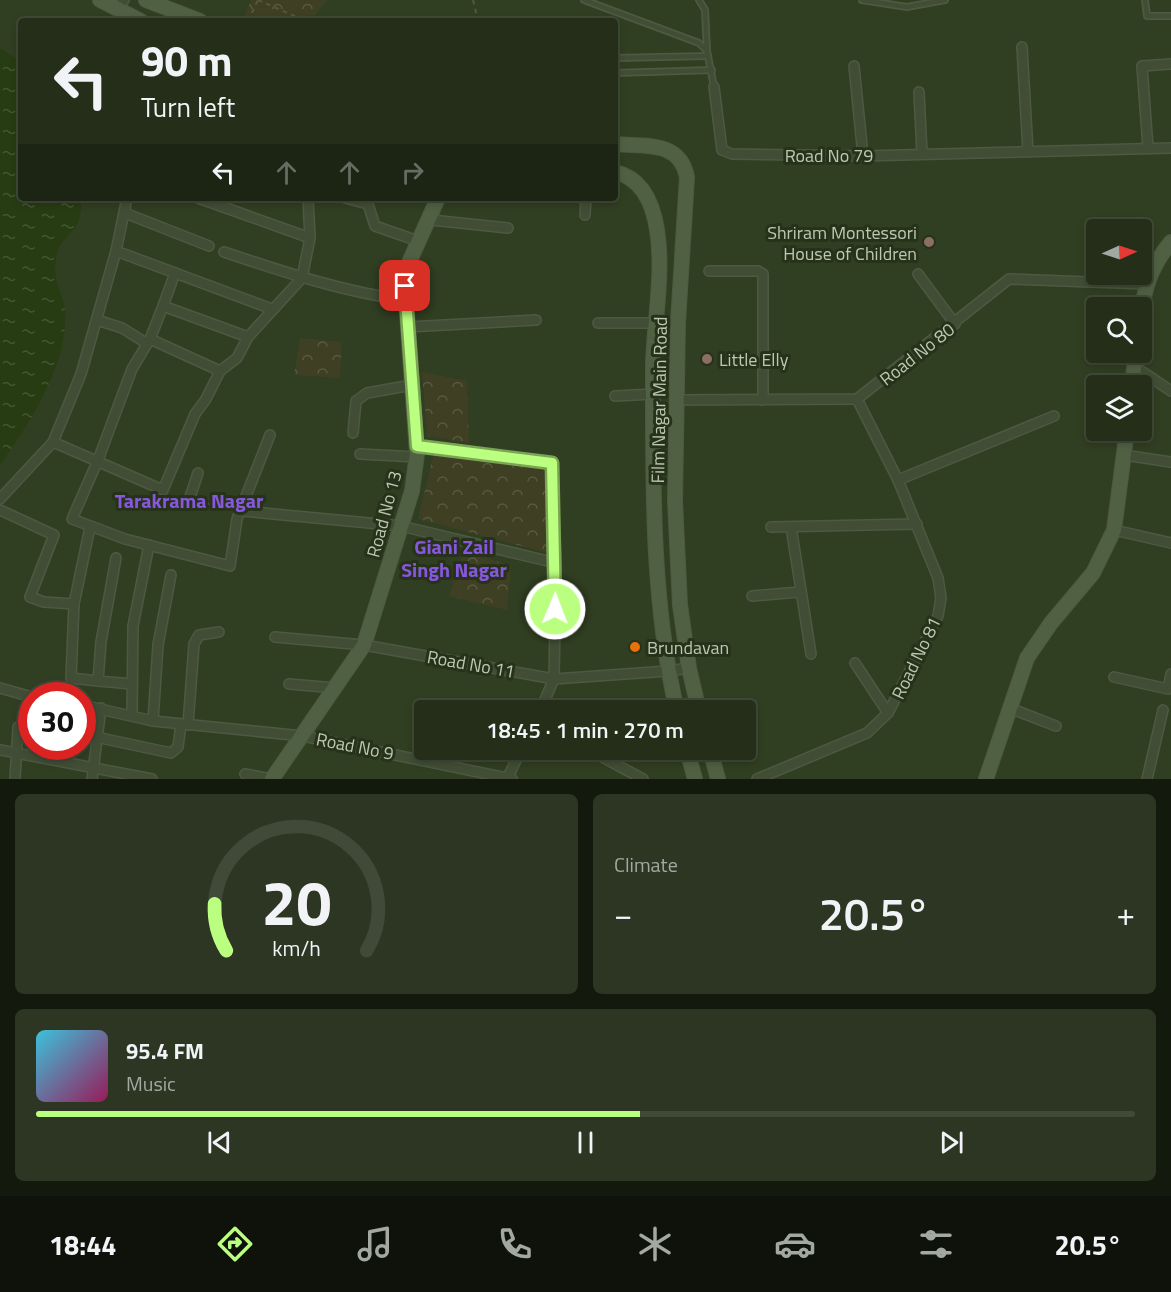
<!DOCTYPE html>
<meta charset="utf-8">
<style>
:root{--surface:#242e19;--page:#2c3622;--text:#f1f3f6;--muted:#a3a8a2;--line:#414a38;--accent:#bbff80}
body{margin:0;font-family:"Titillium Web",sans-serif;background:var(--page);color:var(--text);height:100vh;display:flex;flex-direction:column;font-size:22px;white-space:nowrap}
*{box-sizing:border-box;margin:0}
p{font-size:20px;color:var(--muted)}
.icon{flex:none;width:33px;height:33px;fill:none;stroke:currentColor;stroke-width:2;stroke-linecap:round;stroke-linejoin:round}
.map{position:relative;height:779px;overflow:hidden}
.side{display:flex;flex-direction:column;gap:15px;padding:15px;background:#14190e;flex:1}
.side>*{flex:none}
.hud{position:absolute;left:18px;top:18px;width:600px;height:183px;border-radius:6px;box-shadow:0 3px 9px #0003,0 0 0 2px var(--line);background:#242e19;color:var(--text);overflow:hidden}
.needle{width:39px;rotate:87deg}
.tools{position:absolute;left:1086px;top:219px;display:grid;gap:12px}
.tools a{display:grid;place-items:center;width:66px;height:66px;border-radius:6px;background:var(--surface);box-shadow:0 3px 9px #0003,0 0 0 2px var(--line);font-size:30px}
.speed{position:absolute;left:18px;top:682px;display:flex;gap:12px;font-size:30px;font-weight:700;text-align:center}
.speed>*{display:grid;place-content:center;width:78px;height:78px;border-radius:50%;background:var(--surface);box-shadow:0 3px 9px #0003,0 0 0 2px var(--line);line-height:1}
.speed .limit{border:9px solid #d22;background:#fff;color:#111}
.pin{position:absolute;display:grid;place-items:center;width:51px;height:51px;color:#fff;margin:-26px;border-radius:12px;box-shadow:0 3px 9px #0006}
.me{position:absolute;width:66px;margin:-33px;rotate:1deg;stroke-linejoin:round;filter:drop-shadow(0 0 4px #0008)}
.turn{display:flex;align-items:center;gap:21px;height:126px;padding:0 24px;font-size:27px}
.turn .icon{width:78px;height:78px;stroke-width:2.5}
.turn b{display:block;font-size:42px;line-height:51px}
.lanes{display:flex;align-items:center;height:57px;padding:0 24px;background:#0003;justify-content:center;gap:30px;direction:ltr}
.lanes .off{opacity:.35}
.big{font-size:45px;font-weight:600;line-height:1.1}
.side .widget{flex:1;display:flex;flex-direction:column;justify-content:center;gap:9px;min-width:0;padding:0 21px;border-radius:9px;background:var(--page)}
.side .dial{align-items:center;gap:0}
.dial svg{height:156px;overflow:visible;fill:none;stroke:var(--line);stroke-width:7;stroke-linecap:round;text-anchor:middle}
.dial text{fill:var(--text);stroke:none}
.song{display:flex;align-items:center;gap:18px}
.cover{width:72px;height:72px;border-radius:9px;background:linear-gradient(135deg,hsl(190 70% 55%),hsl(330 70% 35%))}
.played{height:6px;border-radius:3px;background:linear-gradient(90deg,var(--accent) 55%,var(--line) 55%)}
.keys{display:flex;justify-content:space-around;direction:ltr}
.heat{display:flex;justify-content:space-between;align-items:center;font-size:33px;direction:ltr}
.side .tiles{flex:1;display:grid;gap:15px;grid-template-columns:1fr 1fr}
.widget:last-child{grid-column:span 2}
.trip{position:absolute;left:414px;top:700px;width:342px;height:60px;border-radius:6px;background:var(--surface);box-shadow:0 3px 9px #0003,0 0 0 2px var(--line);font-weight:600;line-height:60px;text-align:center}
.menu{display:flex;height:96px;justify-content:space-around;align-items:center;background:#0e120a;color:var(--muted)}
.menu .icon{width:42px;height:42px}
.menu .current{color:var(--accent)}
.menu b{font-size:27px;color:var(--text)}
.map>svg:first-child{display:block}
</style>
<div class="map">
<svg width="1171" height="779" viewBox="0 0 1171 779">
<defs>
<pattern id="park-crowns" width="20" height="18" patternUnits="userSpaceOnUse" patternTransform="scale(1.5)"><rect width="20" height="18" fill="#3e3f23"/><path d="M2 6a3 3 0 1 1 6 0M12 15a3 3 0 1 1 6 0" fill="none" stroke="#585940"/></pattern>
<pattern id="water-ripples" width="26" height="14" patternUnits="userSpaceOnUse" patternTransform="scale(1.5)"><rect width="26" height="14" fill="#273c13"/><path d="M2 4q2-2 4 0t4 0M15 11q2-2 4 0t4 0" fill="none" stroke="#445733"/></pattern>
</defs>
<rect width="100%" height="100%" fill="#303e21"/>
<g fill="url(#park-crowns)">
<path d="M 251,0 L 327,0 L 310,21 L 261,21 L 244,17 Z"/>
<path d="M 300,338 L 342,342 L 340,378 L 294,375 Z"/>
<path d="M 422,372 L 467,381 L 469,443 L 427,436 Z"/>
<path d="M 434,453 L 544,463 L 548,553 L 418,519 Z"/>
<path d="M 464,550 L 511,566 L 507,610 L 449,596 Z"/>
</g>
<path fill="url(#water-ripples)" d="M 0,48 L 21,62 L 21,198 L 81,198 C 84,236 61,230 56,258 C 52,286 64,291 65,311 C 69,364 29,424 0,465 Z"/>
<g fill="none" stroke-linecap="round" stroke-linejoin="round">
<defs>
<g id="lane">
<path d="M 584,0 L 699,43 L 707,51 L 714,87"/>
<path d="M 699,0 L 705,10 L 707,51"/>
<path d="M 862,0 L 907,7 L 945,0"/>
<path d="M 1145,0 L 1147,16 L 1171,16"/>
<path d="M 615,58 L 708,56"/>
<path d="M 615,73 L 712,70"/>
</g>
<g id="street">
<path d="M 120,21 L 118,10 L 124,0"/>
<path d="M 1022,47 L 1028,152"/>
<path d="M 854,66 L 863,156"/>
<path d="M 714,87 L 722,150 L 732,154 L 863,156 L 1171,148"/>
<path d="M 919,92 L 922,154"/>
<path d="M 1148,148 L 1142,66 L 1171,64"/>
<path d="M 198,198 L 310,238"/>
<path d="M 345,198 L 368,204 L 375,226 L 418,241"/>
<path d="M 125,213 L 209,246"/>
<path d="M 585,215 L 586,198"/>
<path d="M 431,220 L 508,228"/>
<path d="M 116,251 L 272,309"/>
<path d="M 224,252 C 284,272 343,292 405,300"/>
<path d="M 709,271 L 758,271 L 763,274 L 763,400"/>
<path d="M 918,274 L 955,324"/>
<path d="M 163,306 L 175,273"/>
<path d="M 97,320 L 122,328 L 146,343"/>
<path d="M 598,323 L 678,323"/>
<path d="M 407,327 L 536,320"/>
<path d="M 248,337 L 163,306 L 150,339 L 132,369 L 98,460 L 72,519 L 125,539 L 230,566 L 237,519 L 270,435"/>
<path d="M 150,339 L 220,371"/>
<path d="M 1134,366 L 1171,391"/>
<path d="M 615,396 L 654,394"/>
<path d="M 677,400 L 857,399 L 1009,279 L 1145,284"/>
<path d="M 353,433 L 356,401 L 367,393 L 412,385"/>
<path d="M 53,442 L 163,490 L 195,414 L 206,399 L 220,371 L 237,358 L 248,337 L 302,278 L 310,238 L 308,198"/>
<path d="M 417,446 L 552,463 L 556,563 L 554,679 L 540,711"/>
<path d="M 360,454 L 417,457"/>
<path d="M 1124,455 L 1171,462"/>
<path d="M 898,480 L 1054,416"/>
<path d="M 0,499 L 53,442 L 81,374 L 116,251 L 127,198"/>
<path d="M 189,500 L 198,473"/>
<path d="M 0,510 L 54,535 L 30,597 L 44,602 L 74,604"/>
<path d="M 242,511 L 401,526 L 556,563"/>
<path d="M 90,527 L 74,604 L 71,678 L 98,681"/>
<path d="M 771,527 L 917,524"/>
<path d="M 791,527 L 811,654"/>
<path d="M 1114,530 L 1171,543"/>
<path d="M 116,558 L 101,642 L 98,681 L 132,684"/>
<path d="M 752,596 L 799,592"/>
<path d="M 275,637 L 364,645 L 554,679 L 668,671 L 689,668"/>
<path d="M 855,663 L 888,713"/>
<path d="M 1114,677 L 1168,689 L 1171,674"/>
<path d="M 289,684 L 336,688"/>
<path d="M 0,688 L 32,697"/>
<path d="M 82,705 L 153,721 L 303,736 L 512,779"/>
<path d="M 1012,709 L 1056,726"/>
<path d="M 132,715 L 133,626 L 149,545"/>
<path d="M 153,721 L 158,645 L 171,575"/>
<path d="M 188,725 L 194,644 L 199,635 L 219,632"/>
<path d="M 82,734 L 171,753 L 178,747 L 181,724"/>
<path d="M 0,750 L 152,779"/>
<path d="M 589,750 L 643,779"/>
<path d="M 245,774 L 271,779"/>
<path d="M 15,779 L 18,727 L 32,724"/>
<path d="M 92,779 L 101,708"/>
<path d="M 507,779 L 521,750"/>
<path d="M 757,779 L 867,733 L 888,713 L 938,616 L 941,598 L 938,578 L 898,480 L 857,399"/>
<path d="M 1147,779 L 1163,710"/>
</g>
<g id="secondary">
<path d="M 100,0 L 141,21"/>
<path d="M 146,0 L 200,21"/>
<path d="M 615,144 C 645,147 680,140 687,177 L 678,323 L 675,500 L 680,605 L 689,668 L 699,711"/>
<path d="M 615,172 C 642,178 653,204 657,230 C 664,274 654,321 653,366 C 653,480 651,600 677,711"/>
<path d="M 1142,308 C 1146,282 1154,262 1171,242"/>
<path d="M 1132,386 L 1136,352"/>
<path d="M 687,750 L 695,779"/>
<path d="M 710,750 L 718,779"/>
<path d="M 272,779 L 364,645 L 412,491 L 417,454 L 405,286 L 407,267 L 438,198"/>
<path d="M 986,779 L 1027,658 L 1051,623 L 1093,573 L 1114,530 L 1127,430"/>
</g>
</defs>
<use href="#lane" stroke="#4d5941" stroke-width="8"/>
<use href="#street" stroke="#4d5941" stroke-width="12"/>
<use href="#secondary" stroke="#4d5941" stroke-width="16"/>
<g stroke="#57573c" stroke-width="2" stroke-dasharray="4.5 4.5" stroke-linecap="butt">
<path d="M 258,0 L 306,21"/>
<path d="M 473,0 L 478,21"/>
<path d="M 248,21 L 258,0"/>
<path d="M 197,502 L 230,508"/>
</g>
<use href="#lane" stroke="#414e35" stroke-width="4.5"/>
<use href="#street" stroke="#414e35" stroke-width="9"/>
<use href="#secondary" stroke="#506143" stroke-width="14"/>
</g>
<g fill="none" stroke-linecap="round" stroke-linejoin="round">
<defs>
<path id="route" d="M 405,286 L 417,446 L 552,463 L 555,609"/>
</defs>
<use href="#route" stroke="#7aa653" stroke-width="15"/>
<use href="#route" stroke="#bbff80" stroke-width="10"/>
</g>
<g fill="#8d6e63" stroke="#26321a" stroke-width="2">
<circle cx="929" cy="242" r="6"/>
<circle cx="707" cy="359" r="6"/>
</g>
<circle fill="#e8710a" stroke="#26321a" stroke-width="2" cx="635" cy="647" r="6"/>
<g text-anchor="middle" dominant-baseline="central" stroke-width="6" stroke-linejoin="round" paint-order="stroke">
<g font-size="18" fill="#bcc9b0" stroke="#26321a">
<text x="829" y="155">Road No 79</text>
<text transform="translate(917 354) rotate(-38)">Road No 80</text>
<text transform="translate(659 400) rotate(-89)">Film Nagar Main Road</text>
<text transform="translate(384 514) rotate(-75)">Road No 13</text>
<text transform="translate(916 658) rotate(-64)">Road No 81</text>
<text transform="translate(471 664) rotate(10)">Road No 11</text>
<text transform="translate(355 746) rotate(11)">Road No 9</text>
</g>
<g font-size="18" fill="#bcc9b0" stroke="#26321a" text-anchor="start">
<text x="917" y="232" text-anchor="end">Shriram Montessori<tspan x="917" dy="21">House of Children</tspan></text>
<text x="719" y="359">Little Elly</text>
<text x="647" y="647">Brundavan</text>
</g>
<g font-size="20" font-weight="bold" fill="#8758dd" stroke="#26321a">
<text x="189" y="500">Tarakrama Nagar</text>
<text x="454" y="546">Giani Zail<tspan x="454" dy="23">Singh Nagar</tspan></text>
</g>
</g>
</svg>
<div class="tools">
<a><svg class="needle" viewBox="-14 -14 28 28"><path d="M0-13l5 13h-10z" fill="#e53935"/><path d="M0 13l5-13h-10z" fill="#a3a8a2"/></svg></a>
<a><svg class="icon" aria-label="search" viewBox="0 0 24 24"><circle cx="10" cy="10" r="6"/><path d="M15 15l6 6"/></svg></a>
<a><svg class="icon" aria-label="layers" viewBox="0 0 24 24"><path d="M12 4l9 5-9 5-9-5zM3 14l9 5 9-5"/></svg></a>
</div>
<div class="speed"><div class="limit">30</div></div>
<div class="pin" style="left:405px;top:286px;background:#d93025"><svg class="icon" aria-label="arrive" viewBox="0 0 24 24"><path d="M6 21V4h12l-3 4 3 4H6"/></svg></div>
<svg class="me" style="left:555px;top:609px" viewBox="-20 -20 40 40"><circle r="17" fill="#bbff80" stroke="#fff" stroke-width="3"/><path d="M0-11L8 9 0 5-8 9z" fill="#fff"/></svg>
<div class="trip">18:45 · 1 min · 270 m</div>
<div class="hud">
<div class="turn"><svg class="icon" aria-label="left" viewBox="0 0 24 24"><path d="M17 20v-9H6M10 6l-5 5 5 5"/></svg><div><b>90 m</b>Turn left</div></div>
<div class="lanes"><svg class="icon" aria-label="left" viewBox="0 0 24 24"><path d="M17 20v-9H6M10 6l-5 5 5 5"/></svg><svg class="icon off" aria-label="ahead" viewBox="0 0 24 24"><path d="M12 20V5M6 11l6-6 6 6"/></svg><svg class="icon off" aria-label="ahead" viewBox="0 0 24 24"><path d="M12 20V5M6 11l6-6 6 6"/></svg><svg class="icon off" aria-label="right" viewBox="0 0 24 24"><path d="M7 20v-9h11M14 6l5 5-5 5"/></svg></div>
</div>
</div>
<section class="side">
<div class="tiles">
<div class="widget dial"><svg viewBox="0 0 100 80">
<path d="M14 69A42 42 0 1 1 86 69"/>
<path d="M14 69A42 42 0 0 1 8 45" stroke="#bbff80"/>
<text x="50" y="56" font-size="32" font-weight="700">20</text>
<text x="50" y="72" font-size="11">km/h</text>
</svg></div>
<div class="widget"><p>Climate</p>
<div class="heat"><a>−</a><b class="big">20.5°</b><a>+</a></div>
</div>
<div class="widget">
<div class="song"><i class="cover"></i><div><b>95.4 FM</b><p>Music</p></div></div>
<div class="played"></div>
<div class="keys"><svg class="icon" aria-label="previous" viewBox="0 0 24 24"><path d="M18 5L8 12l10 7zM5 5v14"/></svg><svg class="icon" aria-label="pause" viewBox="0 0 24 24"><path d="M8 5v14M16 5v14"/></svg><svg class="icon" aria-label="next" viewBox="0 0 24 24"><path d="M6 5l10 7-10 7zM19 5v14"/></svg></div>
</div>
</div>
</section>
<nav class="menu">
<b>18:44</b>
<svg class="icon current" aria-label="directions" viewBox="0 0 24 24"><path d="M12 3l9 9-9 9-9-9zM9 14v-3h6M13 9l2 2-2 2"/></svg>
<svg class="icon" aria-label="music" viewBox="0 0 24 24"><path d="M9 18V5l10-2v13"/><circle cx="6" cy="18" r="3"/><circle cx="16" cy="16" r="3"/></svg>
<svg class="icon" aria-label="phone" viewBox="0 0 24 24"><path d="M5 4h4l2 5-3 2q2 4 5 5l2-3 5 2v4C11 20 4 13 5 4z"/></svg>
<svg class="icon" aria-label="climate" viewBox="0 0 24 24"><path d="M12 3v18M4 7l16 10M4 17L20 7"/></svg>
<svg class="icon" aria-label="car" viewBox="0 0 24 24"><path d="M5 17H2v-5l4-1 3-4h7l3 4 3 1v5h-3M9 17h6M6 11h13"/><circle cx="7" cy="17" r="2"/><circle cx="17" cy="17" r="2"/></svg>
<svg class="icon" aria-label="filters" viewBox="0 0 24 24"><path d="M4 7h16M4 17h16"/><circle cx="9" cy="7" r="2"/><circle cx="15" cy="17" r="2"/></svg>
<b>20.5°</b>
</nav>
